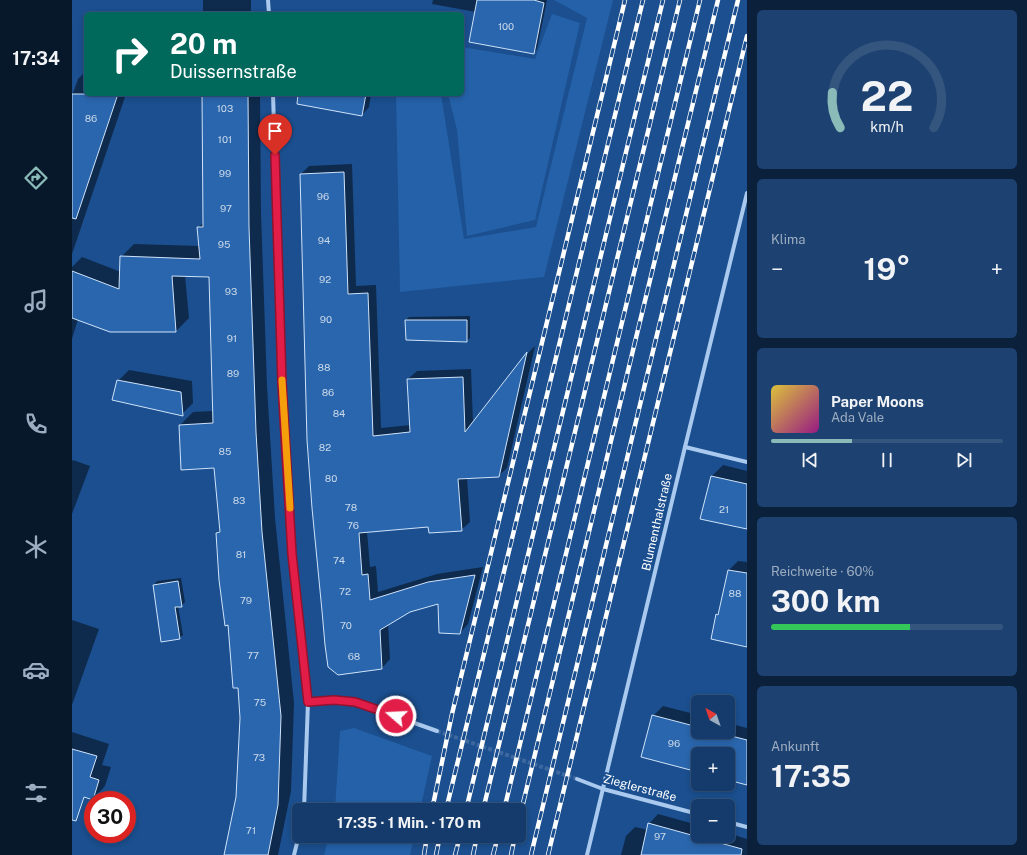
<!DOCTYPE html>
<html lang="de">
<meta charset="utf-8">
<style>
:root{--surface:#143b6b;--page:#1d4271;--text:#f1f3f6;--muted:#9dadc1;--line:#33557e;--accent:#8bbbb9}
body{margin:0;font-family:"Public Sans",sans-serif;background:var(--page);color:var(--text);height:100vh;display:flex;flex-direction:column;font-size:15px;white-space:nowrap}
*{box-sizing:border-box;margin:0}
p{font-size:13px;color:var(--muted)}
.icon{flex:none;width:22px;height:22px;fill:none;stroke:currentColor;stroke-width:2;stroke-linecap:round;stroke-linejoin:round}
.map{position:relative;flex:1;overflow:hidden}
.panel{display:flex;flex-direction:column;gap:10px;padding:10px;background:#0b203b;width:280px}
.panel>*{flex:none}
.guide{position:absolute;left:12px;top:12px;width:380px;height:84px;border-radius:6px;box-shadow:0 2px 6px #0003,0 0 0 1px var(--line);background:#00695c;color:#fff;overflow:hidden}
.needle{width:26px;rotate:320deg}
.controls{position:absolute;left:619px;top:695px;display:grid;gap:8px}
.controls a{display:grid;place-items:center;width:44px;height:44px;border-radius:6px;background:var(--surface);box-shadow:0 2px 6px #0003,0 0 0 1px var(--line);font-size:20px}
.speed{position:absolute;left:12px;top:791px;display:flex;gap:8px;font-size:20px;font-weight:700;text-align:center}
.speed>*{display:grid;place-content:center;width:52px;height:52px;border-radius:50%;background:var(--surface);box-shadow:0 2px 6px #0003,0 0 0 1px var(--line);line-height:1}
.speed .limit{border:6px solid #d22;background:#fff;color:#111}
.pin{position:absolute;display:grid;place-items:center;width:34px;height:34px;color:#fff;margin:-41px -17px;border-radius:50% 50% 50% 0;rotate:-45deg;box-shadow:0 0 4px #0007}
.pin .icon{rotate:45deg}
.me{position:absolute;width:44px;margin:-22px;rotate:289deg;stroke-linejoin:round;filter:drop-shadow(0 0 3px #0008)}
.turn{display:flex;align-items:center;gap:14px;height:84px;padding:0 20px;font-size:18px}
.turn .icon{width:52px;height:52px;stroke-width:2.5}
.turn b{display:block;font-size:28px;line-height:34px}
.big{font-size:30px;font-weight:700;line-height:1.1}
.panel .tile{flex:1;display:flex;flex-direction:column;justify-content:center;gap:6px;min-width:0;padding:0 14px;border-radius:6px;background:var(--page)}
.panel .dial{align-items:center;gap:0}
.dial svg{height:104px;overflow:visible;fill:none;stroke:var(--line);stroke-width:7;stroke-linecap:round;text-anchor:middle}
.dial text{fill:var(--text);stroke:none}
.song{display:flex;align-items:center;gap:12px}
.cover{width:48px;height:48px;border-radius:6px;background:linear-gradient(135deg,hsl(50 70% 55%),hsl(310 70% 35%))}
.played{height:4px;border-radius:2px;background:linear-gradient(90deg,var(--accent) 35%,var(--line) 35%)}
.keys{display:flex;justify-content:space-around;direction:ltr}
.heat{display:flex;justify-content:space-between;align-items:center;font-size:22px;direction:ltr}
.charge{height:6px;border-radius:3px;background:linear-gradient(90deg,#34c759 60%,var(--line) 0)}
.trip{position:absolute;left:220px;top:803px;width:234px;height:40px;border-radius:6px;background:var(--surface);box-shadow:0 2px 6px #0003,0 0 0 1px var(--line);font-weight:700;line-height:40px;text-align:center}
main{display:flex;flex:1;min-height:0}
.menu{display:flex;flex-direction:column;width:72px;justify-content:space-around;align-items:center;background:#08182b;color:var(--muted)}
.menu .icon{width:28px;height:28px}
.menu .selected{color:var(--accent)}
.menu b{font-size:18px;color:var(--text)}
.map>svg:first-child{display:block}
</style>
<main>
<nav class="menu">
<b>17:34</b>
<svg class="icon selected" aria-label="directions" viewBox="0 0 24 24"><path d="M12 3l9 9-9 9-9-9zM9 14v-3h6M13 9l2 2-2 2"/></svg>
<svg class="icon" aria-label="music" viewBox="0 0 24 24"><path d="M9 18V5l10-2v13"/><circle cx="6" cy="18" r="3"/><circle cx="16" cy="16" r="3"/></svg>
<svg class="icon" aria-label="phone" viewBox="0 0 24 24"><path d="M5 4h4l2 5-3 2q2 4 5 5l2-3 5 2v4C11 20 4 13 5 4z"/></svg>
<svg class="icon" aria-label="climate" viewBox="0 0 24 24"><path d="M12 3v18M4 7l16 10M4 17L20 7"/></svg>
<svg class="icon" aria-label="car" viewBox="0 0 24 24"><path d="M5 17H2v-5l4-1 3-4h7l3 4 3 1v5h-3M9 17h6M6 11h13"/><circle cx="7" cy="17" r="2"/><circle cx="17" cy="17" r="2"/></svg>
<svg class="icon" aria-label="filters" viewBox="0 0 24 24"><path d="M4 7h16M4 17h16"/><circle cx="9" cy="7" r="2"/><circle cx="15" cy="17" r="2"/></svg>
</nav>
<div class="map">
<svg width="675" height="855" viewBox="0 0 675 855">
<rect width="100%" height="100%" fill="#1b4f8f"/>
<g fill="#2461a8">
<path d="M 482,0 L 541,0 L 472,277 L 328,292 L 324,94 L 369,94 L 392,239 L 464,227 L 515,18 Z"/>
<path d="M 480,14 L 508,23 L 463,220 L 395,236 L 385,130 L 376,94 L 390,94 L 390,47 L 463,59 Z"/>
<path d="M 282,728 L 360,756 L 348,810 L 263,810 L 268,731 Z"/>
<path d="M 257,836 L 342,836 L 338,855 L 252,855 Z"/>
</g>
<g fill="#0007">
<rect x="131" y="0" width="48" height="14"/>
<path d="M 361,0 L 475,0 L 465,49 L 461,53 L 404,12 L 360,4 Z"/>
<path d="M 14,71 L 14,94 L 54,94 L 0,254 L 0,96 L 6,79 Z"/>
<path d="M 131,94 L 188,94 L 189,213 L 195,386 L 203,518 L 222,703 L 219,791 L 206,855 L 153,855 L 165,797 L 169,718 L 167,687 L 157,624 L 145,533 L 149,529 L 143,467 L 108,425 L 121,412 L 141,411 L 138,276 L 113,276 L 117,318 L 104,331 L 6,319 L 0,339 L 0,267 L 10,257 L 49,272 L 49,257 L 62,244 L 128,246 L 126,228 L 132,222 Z"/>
<path d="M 256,94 L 299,94 L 297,107 L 290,115 Z"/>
<path d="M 280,164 L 284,286 L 304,285 L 309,428 L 339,425 L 336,379 L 345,371 L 399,369 L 401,423 L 456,353 L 463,346 L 435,468 L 426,476 L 395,478 L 398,522 L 389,530 L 357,526 L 295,532 L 298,567 L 304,566 L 306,592 L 365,574 L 411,567 L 396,624 L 388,633 L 367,602 L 338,611 L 316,624 L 318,659 L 310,668 L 266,673 L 229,174 L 237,166 Z"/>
<path d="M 398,316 L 398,338 L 394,341 L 334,320 L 337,317 Z"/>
<path d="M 57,370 L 120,381 L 121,403 L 110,414 L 46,381 Z"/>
<path d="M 1,460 L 18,466 L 0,514 L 0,461 Z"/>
<path d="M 651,465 L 675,471 L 675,528 L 640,476 Z"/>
<path d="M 666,561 L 675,562 L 675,646 L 640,638 L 645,614 L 648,612 L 657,570 Z"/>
<path d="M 109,578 L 113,602 L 109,606 L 106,606 L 111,635 L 107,638 L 82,585 L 85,581 Z"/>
<path d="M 0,620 L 27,629 L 0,705 Z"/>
<path d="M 591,706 L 626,715 L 626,732 L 656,732 L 656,723 L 675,728 L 675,785 L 656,779 L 656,754 L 626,754 L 626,771 L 581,716 Z"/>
<path d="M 0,732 L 37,744 L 30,765 L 39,767 L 33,786 L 21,799 L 0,792 Z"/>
<path d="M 586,814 L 626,825 L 626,836 L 656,836 L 656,833 L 675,839 L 675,855 L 549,855 L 554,836 L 563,827 L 576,830 L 577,824 Z"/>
</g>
<g fill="#2a66ad" stroke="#cfe3fa">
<path d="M 405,0 L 462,0 L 472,3 L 462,54 L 397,42 Z"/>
<path d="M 0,94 L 46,94 L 4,219 L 0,218 Z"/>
<path d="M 130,94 L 176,94 L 177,227 L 184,432 L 190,532 L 209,716 L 206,805 L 196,855 L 152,855 L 164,797 L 168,718 L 166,688 L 161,688 L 156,625 L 153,626 L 147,580 L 144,533 L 148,532 L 142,468 L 109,470 L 107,425 L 141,423 L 137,277 L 100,276 L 104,332 L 38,332 L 0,318 L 0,271 L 47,289 L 48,256 L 128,259 L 125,227 L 131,227 Z"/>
<path d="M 226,94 L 294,94 L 290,116 L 225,104 Z"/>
<path d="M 272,172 L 276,294 L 296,293 L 301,436 L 338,432 L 335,379 L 391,377 L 393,432 L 455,352 L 427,477 L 386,479 L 390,531 L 357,533 L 356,527 L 287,533 L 290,575 L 296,574 L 298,600 L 356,582 L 403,575 L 388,634 L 367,633 L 366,604 L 338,612 L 308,630 L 310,669 L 266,675 L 256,667 L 253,645 L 250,611 L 240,508 L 235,440 L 228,174 Z"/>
<path d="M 333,320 L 395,320 L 395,342 L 334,340 Z"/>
<path d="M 45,380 L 109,392 L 111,416 L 40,400 Z"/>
<path d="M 639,476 L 675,484 L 675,529 L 628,519 Z"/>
<path d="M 656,570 L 675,573 L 675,647 L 639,639 L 644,614 L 646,615 Z"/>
<path d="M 106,581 L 110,607 L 103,607 L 108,639 L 89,642 L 81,585 Z"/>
<path d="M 580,715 L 626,727 L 626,732 L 644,732 L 675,740 L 675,785 L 656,780 L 656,754 L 626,754 L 626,772 L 569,757 Z"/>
<path d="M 0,749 L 25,756 L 18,777 L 27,780 L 21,800 L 12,797 L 4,821 L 0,820 Z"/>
<path d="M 576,823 L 670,849 L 669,855 L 569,855 Z"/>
</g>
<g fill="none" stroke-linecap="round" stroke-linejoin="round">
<path stroke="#3d69a0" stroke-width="4" stroke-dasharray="4 2" stroke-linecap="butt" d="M 365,731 L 505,779"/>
<g stroke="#a9c9ee" stroke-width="4">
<path d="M 196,0 L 197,14"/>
<path d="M 201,94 L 210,383 L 221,570 L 236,702 L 232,810"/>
<path d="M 613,447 L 675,462"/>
<path d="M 236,702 L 262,700 L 283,702 L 365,731"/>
<path d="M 505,779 L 531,789 L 626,814"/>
<path d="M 656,822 L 675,827"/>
<path d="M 222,855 L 227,835"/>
<path d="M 515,855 L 613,447 L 675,193"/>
</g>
<defs>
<g id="rail">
<path d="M 360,810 L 380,714 L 553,0"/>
<path d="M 374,810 L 571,0"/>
<path d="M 394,810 L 591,0"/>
<path d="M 411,810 L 608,0"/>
<path d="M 432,810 L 628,0"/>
<path d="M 447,820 L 646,0"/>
<path d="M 352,855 L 355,836"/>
<path d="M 364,855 L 368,836"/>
<path d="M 383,855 L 388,836"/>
<path d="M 401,855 L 405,836"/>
<path d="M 421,855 L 426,836"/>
<path d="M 439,855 L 443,836"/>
<path d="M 459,855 L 666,0"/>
<path d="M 476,855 L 675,36"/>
</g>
</defs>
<use href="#rail" stroke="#fff" stroke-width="4.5"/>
<use href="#rail" stroke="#1b4f8f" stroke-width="3" stroke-dasharray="9" stroke-linecap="butt"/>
</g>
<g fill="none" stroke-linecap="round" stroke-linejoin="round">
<defs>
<path id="route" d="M 203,155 L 210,383 L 220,554 L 236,702 L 262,700 L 283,702 L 324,716"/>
</defs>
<use href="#route" stroke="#92132f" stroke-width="10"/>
<use href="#route" stroke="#e11d48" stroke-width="7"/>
<path stroke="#f59e0b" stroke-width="7" d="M 210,380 L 218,508"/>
</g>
<g text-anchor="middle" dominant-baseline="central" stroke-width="4" stroke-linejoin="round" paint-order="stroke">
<g font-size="10" fill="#cad9ea">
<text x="434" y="26">100</text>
<text x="153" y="108">103</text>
<text x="19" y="118">86</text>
<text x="153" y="139">101</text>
<text x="153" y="173">99</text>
<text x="251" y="196">96</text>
<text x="154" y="208">97</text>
<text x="252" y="240">94</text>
<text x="152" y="244">95</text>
<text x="253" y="279">92</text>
<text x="159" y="291">93</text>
<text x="254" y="319">90</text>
<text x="160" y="338">91</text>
<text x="252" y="367">88</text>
<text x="161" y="373">89</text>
<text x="256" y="392">86</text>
<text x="267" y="413">84</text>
<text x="253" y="447">82</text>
<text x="153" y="451">85</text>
<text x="259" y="478">80</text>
<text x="167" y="500">83</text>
<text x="279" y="507">78</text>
<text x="652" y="509">21</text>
<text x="281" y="525">76</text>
<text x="169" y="554">81</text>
<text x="267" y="560">74</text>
<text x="273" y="591">72</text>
<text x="663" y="593">88</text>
<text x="174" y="600">79</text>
<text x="274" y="625">70</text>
<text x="181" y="655">77</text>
<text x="282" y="656">68</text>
<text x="188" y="702">75</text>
<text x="602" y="743">96</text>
<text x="187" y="757">73</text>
<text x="179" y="830">71</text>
<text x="588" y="836">97</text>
</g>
<g font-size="12" fill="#fff" stroke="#1b4f8f">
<text transform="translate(585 522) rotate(-77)">Blumenthalstraße</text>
<text transform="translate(568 788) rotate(15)">Zieglerstraße</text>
</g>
</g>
</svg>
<div class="controls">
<a><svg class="needle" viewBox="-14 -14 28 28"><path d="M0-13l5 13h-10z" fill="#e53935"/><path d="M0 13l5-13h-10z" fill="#9dadc1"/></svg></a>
<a>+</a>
<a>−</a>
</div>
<div class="speed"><div class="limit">30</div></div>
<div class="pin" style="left:203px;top:155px;background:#d93025"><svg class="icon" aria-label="arrive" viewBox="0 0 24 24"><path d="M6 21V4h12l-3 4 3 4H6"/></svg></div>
<svg class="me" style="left:324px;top:716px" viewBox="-20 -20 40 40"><circle r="17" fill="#e11d48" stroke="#fff" stroke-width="3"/><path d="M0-11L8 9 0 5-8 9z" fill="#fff"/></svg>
<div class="trip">17:35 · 1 Min. · 170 m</div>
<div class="guide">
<div class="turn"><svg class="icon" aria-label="right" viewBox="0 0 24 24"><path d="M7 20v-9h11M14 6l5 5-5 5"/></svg><div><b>20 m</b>Duissernstraße</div></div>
</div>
</div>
<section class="panel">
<div class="tile dial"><svg viewBox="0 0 100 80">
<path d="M14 69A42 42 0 1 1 86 69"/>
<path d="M14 69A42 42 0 0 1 8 42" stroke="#8bbbb9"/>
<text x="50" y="56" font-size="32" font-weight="700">22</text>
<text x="50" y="72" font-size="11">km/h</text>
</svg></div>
<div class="tile"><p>Klima</p>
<div class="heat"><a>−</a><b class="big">19°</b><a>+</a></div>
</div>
<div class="tile">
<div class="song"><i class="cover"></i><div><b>Paper Moons</b><p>Ada Vale</p></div></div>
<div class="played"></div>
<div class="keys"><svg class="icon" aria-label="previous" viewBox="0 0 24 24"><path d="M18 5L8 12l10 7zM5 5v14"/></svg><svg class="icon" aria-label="pause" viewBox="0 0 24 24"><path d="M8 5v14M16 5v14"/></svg><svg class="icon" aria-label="next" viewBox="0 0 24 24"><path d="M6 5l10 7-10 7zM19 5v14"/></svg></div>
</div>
<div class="tile"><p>Reichweite · 60%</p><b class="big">300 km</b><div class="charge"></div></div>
<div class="tile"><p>Ankunft</p><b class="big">17:35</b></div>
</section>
</main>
